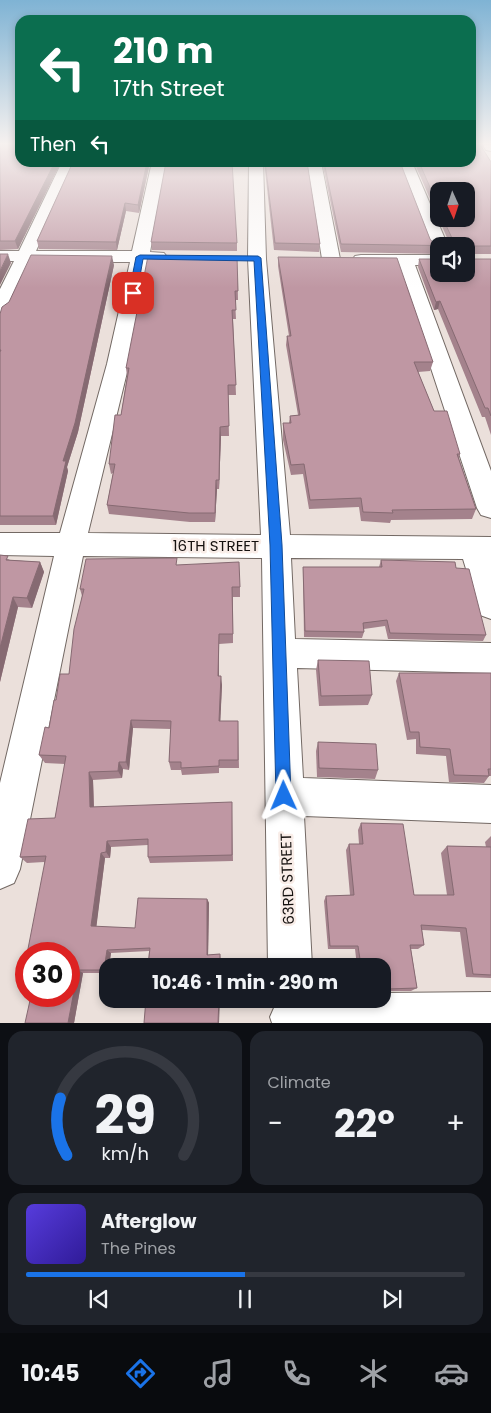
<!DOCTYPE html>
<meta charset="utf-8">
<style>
:root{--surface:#171b24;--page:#20242c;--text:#f1f3f6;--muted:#9ea1a6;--line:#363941;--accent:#1a73e8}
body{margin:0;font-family:Poppins,sans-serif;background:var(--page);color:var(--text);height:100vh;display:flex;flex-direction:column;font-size:19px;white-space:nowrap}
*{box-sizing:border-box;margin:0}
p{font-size:16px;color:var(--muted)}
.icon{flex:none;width:28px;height:28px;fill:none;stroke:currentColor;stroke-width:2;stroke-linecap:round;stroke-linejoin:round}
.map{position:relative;height:1023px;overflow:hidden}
.sheet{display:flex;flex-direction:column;gap:8px;padding:8px;background:#0d0f14;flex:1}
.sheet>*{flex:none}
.banner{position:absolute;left:15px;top:15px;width:461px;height:152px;border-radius:15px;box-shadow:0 2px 8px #0003;background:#0b6e4f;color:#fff;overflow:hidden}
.needle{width:32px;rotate:177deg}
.fabs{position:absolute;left:430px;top:182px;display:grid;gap:10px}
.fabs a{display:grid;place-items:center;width:45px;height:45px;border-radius:10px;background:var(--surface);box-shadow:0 2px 8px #0003;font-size:25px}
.speed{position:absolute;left:15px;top:942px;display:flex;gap:10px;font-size:25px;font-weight:700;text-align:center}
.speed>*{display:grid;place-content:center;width:65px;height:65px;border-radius:50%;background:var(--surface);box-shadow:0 2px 8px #0003;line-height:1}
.speed .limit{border:8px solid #d22;background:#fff;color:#111}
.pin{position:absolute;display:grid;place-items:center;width:42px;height:42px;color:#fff;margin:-21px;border-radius:10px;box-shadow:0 2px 8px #0006}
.me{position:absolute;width:55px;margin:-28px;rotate:359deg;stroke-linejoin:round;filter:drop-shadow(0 0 4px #0008)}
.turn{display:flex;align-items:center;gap:18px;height:105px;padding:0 15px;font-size:22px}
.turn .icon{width:65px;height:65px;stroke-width:2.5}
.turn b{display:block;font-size:35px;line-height:42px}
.then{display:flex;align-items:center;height:48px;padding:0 15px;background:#0003;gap:10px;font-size:19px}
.big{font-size:38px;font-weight:700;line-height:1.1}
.sheet .widget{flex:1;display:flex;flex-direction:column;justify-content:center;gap:8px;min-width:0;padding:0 18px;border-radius:15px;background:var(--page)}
.sheet .dial{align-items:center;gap:0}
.dial svg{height:130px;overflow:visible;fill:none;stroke:var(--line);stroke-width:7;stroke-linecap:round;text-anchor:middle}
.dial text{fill:var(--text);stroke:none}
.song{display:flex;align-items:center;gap:15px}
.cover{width:60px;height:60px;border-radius:8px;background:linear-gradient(135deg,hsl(250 70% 55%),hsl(250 70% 35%))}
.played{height:5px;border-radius:2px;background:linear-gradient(90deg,var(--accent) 50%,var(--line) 50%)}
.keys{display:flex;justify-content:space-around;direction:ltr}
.heat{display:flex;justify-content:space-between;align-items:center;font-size:28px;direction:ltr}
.sheet .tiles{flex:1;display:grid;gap:8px;grid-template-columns:1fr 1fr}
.widget:last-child{grid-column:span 2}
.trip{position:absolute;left:99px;top:958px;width:292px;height:50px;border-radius:15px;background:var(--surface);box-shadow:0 2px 8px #0003;font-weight:700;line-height:50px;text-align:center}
.dock{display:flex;height:80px;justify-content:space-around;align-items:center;background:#090b0e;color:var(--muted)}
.dock .icon{width:35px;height:35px}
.dock .current{color:var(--accent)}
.dock b{font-size:22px;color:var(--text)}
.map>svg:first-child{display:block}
</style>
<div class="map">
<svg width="491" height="1023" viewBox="0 0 491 1023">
<rect width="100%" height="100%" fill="#ebe0db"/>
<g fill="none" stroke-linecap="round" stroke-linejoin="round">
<defs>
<g id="street">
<path d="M 483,145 L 491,145 L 491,151 L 486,150 Z"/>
<path d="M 62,162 L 76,162 L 36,251 L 132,251 L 152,162 L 166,162 L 150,252 L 164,253 L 167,257 L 164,261 L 148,262 L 129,364 L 88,533 L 261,535 L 248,259 L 249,162 L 263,162 L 266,259 L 290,535 L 491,537 L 491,619 L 480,615 L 463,559 L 291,558 L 295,639 L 491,643 L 491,673 L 297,668 L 303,778 L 491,785 L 491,823 L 304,816 L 312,966 L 268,966 L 262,558 L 83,556 L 20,869 L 14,883 L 0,889 L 0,783 L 54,556 L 0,555 L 0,533 L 60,533 L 107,364 L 130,262 L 32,262 L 10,310 L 7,314 L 0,316 L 0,289 L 14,261 L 0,261 L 0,251 L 19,251 Z"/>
<path d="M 307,162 L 321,162 L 340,259 L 337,263 L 325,263 L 322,259 Z"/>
<path d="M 398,162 L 412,162 L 448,246 L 439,246 L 439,251 L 433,250 L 430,246 Z"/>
<path d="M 361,255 L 439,255 L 439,265 L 415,265 L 491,471 L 491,518 L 481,515 L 477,508 L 397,265 L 355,264 L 352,260 L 355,256 Z"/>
<path d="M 491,992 L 491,1023 L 272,1023 L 270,1017 L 277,1001 L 281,999 L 382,999 L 382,993 Z"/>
</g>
</defs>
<use href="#street" stroke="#736964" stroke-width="2"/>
<use href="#street" fill="#fff" fill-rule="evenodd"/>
</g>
<g fill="#a4828c" fill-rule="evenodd">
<path d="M 0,145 L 20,162 L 61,162 L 18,249 L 0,250 Z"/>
<path d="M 471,145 L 484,146 L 483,149 L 491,162 L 491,254 L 467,254 L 467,259 L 491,259 L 491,435 L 485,417 L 482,417 L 438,309 L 434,310 L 418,267 L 419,259 L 439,274 L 466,246 L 439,246 L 439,254 L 341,252 L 322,162 L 400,162 L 430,239 L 434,244 L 442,245 L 443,240 L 448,240 L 414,162 L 471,162 ZM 439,191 L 466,219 L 439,219 Z"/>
<path d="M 73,162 L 150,162 L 139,213 L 126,211 L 117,250 L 39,249 L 37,241 Z"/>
<path d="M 264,162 L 307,162 L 320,244 L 319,252 L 274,250 Z"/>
<path d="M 151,242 L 237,243 L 237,251 L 152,250 Z"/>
<path d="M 237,257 L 238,300 L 235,300 L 236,319 L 233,319 L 236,395 L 228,395 L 229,436 L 221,436 L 219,489 L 217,489 L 215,522 L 190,522 L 109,514 L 107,505 L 113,473 L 111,474 L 109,464 L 121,415 L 127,376 L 126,368 Z"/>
<path d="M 278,257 L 433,362 L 430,371 L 418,372 L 434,411 L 460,454 L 459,458 L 476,509 L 472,519 L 391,520 L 390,523 L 361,521 L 359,507 L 309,509 L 303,474 L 291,475 L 283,440 L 283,423 L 289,423 L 290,416 L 298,415 L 286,345 L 287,336 L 289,336 L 278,266 Z"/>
<path d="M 114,265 L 78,432 L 67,467 L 68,471 L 56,525 L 0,525 L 0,314 Z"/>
<path d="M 0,555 L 10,560 L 40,562 L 44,572 L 32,608 L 18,607 L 0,682 Z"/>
<path d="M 381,560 L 456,568 L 486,635 L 483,641 L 388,639 L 385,626 L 364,629 L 364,632 L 362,638 L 304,637 L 303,573 L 303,567 L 379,567 Z"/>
<path d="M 177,565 L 240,587 L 240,597 L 233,597 L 233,643 L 219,644 L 219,676 L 222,685 L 220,721 L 238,721 L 239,768 L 219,768 L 219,773 L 182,775 L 181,770 L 171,770 L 169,762 L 171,729 L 133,728 L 129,770 L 123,769 L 122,778 L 93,780 L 94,807 L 232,809 L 233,861 L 150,863 L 148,857 L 148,845 L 111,847 L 110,858 L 105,858 L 96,927 L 135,928 L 207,899 L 209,903 L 208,955 L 220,954 L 221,966 L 148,966 L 149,951 L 111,953 L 109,966 L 108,966 L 108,973 L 83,973 L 74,1023 L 25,1023 L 69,996 L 44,862 L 27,863 L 20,857 L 55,818 L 65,764 L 45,763 L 39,755 L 49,728 L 56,700 L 69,674 L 82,596 L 80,589 Z"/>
<path d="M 318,660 L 372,695 L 368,705 L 319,706 L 316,670 Z"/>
<path d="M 399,673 L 491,673 L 491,776 L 489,776 L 484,783 L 449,782 L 446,756 L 416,754 L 416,739 L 407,740 L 396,681 Z"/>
<path d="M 318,742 L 378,770 L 375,779 L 317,777 L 316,751 Z"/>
<path d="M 361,823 L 414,895 L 447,895 L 441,853 L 447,846 L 486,847 L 485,842 L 491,836 L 491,978 L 466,977 L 460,932 L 422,930 L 424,945 L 418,949 L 411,949 L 417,988 L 411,991 L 386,991 L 385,995 L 382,996 L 382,966 L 357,966 L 355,949 L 328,949 L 324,901 L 326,896 L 350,895 L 346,850 L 349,844 L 359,844 L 358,830 Z"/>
</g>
<g fill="#866a72">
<path d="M 55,162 L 61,162 L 18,249 L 15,241 Z"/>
<path d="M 147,162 L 150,162 L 139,213 L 138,205 Z"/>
<path d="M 125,203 L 126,211 L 117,250 L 116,242 Z"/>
<path d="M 8,254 L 11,263 L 0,285 L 0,271 Z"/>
<path d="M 112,256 L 114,265 L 78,432 L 67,467 L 68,471 L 56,525 L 53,516 L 63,461 Z"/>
<path d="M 440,301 L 438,309 L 434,310 L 436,302 Z"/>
<path d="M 220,427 L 221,436 L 219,489 L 219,480 Z"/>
<path d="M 216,480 L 217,489 L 215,522 L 215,513 Z"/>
<path d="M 40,562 L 44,572 L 32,608 L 27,598 Z"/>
<path d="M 13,597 L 18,607 L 0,682 L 0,648 Z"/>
<path d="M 219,634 L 219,685 L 218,676 Z"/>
<path d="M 221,676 L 222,685 L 220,729 L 219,721 Z"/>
<path d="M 131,720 L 133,728 L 129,770 L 126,762 Z"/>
<path d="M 119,762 L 123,769 L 122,778 L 118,771 Z"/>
<path d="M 89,772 L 93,780 L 94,814 L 90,807 Z"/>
<path d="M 107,841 L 111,847 L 110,858 L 106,852 Z"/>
<path d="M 101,853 L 105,858 L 96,930 L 91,926 Z"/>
<path d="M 207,899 L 209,903 L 208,958 L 207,955 Z"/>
<path d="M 107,950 L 111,953 L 109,966 L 108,966 L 108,972 L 104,970 Z"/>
<path d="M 78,970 L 83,973 L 74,1023 L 68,1023 Z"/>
<path d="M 219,999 L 220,999 L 219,1023 L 218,1023 Z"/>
</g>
<g fill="#bf97a3" stroke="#866a72">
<path d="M 0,145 L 20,145 L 20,162 L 55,162 L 15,241 L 0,241 Z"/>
<path d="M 471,145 L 483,145 L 484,146 L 481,146 L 491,162 L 491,246 L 467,246 L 467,259 L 491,259 L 491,416 L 488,408 L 485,408 L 440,301 L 436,302 L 419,259 L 439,259 L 439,274 L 466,274 L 466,246 L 341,244 L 324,162 L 400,162 L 430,239 L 434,244 L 442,245 L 443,240 L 450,240 L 452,238 L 443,219 L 466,219 L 466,191 L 439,191 L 439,208 L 419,162 L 471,162 Z"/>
<path d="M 73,162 L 147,162 L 138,205 L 125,203 L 116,242 L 37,241 Z"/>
<path d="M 166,162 L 232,162 L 237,243 L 151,242 Z"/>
<path d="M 265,162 L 307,162 L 320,244 L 275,243 Z"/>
<path d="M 0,254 L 8,254 L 0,271 Z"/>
<path d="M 31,255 L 112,256 L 75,423 L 63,461 L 66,461 L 53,516 L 0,516 L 0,352 L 1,350 L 0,350 L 0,314 L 2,307 L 9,302 Z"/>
<path d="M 148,256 L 237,257 L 238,291 L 235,291 L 236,310 L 232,310 L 236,385 L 228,385 L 229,426 L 220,427 L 219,480 L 216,480 L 215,513 L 189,513 L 107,505 L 115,464 L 109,464 L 115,415 L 121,415 L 129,368 L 126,368 Z"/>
<path d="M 278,257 L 397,258 L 433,362 L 414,362 L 434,411 L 447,411 L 460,454 L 457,454 L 476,509 L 392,510 L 393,513 L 363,512 L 361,498 L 310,500 L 304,464 L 291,465 L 284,430 L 283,423 L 291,423 L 290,416 L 300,415 L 287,336 L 291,336 Z"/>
<path d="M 0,555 L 8,556 L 6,560 L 40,562 L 27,598 L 13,597 L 0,648 Z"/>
<path d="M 177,558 L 176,565 L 239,562 L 240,587 L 232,587 L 233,634 L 219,634 L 218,676 L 221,676 L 219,721 L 238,721 L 238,760 L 219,760 L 219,766 L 181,768 L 181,762 L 169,762 L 171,721 L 131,720 L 126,762 L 119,762 L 118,771 L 89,772 L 90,807 L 232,802 L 232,855 L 148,857 L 148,839 L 107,841 L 106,852 L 101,853 L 91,926 L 135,928 L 138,898 L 207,899 L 207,955 L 220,954 L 220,966 L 148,966 L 150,948 L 107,950 L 104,970 L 78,970 L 68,1023 L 25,1023 L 31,996 L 69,996 L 69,954 L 27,954 L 46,856 L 20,857 L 28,819 L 55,818 L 66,756 L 39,755 L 45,727 L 49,728 L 54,700 L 56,700 L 60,674 L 69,674 L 74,629 L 84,589 L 80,589 L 86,559 Z"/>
<path d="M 381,560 L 455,562 L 456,568 L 469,569 L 486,635 L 390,633 L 387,620 L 363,623 L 364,632 L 305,631 L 303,567 L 382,567 Z"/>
<path d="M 318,660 L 369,661 L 372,695 L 321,696 Z"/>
<path d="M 399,673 L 491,673 L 491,769 L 488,769 L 489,776 L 454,775 L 450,749 L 420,747 L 419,732 L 410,732 Z"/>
<path d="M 318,742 L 376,744 L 378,770 L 319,768 Z"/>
<path d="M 361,823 L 403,824 L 414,895 L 454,895 L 447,846 L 491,847 L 491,975 L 473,974 L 466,928 L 421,925 L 424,945 L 410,945 L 417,988 L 387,989 L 385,995 L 382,995 L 382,966 L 361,966 L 358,946 L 330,946 L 326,896 L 354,895 L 349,844 L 363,844 Z"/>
<path d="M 26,956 L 26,969 L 24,969 Z"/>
<path d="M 146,999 L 219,999 L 218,1023 L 144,1023 Z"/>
</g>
<linearGradient id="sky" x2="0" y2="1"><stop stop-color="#7fb3d4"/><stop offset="0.5" stop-color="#f6f1ef"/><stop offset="1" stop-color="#f6f1ef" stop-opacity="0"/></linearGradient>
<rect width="491" height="288" fill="url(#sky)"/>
<path fill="#1a73e8" stroke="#114b97" d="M 140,255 L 258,256 L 261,258 L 282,545 L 291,796 L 289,801 L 284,804 L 278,801 L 276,796 L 270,545 L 254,261 L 143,259 L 137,293 L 133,295 L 129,293 L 136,257 Z"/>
<g text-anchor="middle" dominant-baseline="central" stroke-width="5" stroke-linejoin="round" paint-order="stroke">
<g font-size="15" fill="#15110f" stroke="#f9ede8">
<text x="216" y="545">16TH STREET</text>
<text transform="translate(287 879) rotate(-92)">63RD STREET</text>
</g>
</g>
</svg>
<div class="fabs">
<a><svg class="needle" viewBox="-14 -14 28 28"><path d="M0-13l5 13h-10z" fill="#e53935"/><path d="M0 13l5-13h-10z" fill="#9ea1a6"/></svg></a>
<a><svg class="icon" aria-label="sound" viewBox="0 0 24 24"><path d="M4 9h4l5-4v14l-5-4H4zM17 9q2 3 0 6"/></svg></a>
</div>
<div class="speed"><div class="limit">30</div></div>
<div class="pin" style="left:133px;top:293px;background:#d93025"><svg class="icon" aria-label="arrive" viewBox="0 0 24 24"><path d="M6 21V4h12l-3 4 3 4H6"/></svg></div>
<svg class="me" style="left:284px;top:796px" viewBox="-20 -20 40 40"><path d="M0-17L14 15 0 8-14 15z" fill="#1a73e8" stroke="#fff" stroke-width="4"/></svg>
<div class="trip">10:46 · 1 min · 290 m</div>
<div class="banner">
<div class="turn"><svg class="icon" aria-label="left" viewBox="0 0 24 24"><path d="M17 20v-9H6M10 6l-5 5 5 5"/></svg><div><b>210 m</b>17th Street</div></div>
<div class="then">Then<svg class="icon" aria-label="left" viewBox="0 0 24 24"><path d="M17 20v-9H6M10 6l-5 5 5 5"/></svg></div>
</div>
</div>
<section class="sheet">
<div class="tiles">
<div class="widget dial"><svg viewBox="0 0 100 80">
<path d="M14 69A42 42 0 1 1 86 69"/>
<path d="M14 69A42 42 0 0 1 10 34" stroke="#1a73e8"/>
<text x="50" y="56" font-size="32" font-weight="700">29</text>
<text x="50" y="72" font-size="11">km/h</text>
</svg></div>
<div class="widget"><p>Climate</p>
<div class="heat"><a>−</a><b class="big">22°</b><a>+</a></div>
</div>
<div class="widget">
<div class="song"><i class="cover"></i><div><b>Afterglow</b><p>The Pines</p></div></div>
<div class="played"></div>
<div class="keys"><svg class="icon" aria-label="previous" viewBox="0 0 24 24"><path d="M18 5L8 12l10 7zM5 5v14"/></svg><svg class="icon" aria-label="pause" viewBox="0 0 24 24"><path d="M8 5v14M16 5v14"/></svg><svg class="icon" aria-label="next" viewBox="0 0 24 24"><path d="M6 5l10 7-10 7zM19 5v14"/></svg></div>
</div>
</div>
</section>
<nav class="dock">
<b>10:45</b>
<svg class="icon current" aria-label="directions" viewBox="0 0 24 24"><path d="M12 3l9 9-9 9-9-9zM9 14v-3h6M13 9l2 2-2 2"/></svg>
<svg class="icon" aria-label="music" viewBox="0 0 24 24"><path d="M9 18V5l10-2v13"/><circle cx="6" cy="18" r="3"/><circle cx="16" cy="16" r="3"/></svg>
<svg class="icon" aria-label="phone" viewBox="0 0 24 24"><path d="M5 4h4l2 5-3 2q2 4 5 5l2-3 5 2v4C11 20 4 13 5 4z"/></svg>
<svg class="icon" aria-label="climate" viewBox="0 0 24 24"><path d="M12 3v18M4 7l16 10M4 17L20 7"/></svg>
<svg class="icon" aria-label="car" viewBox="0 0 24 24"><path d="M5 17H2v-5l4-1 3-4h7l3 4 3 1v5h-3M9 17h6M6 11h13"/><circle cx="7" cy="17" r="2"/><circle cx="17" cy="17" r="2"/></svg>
</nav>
